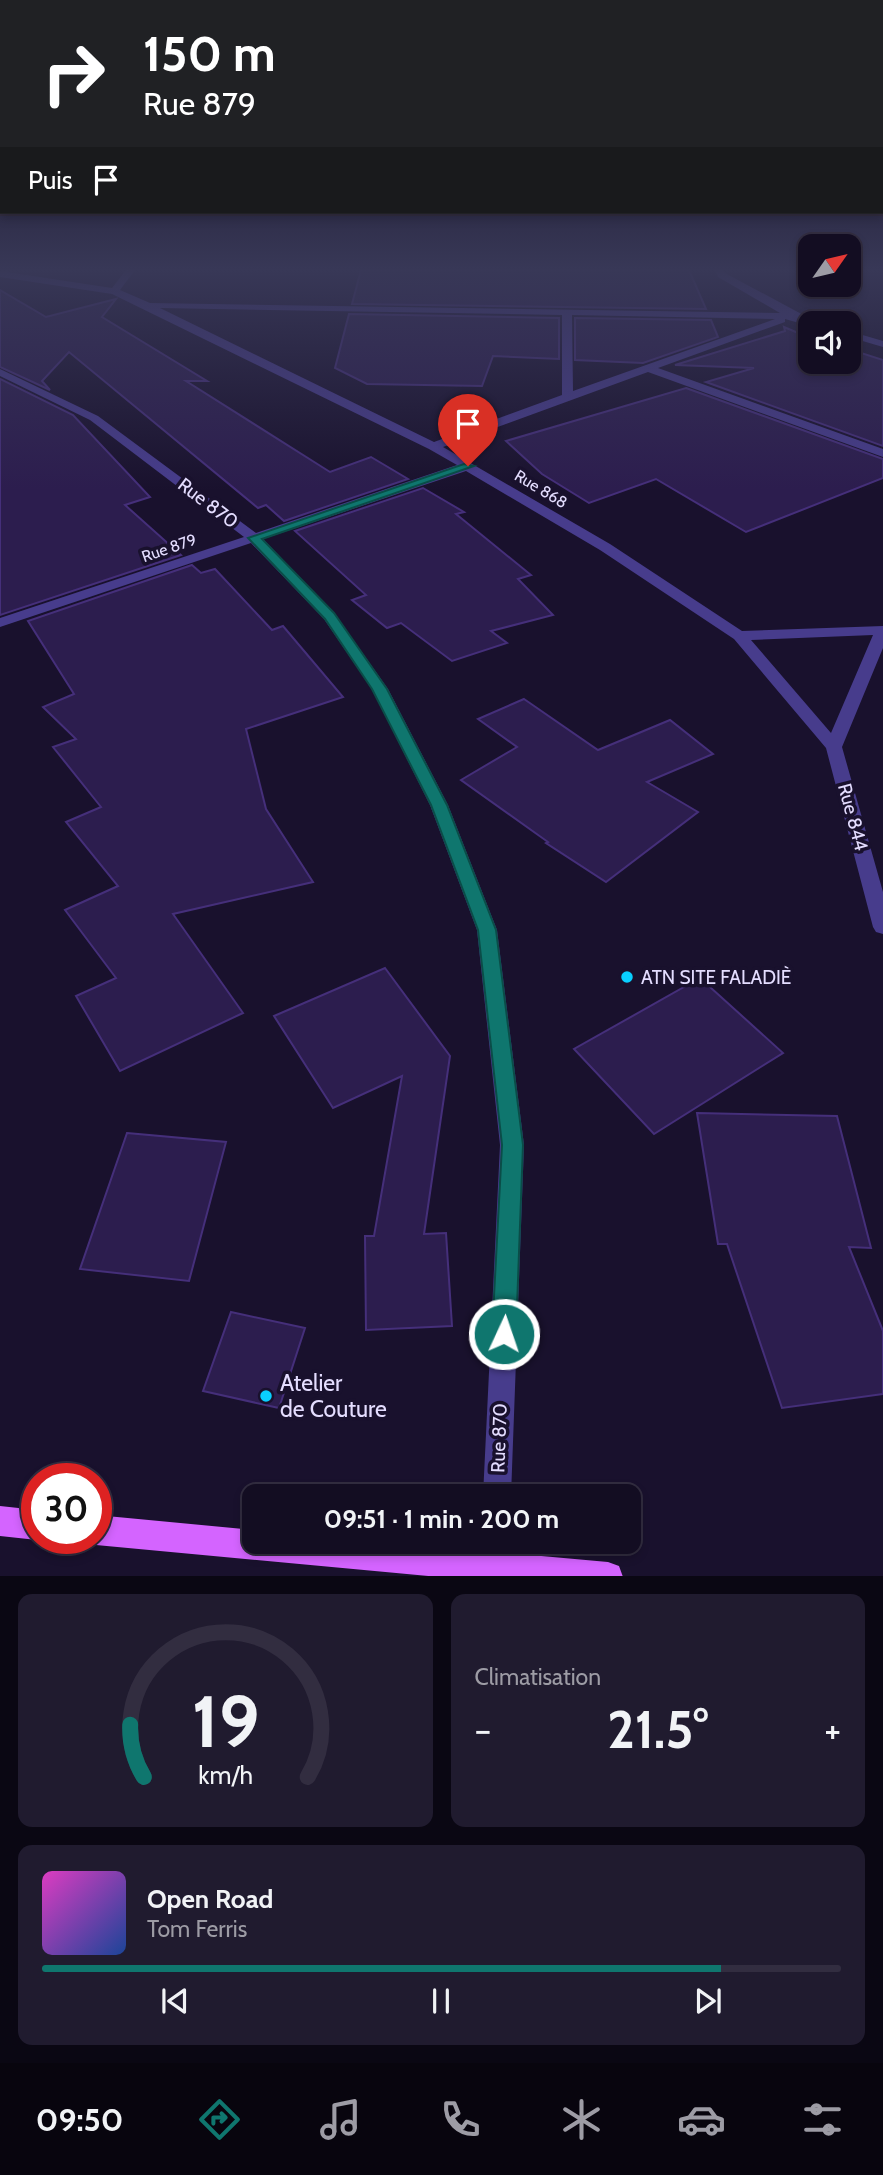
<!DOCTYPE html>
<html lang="fr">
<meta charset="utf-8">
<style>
:root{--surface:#130d22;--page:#201b2f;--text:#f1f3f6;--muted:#9d9ca5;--line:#322d40;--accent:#0f766e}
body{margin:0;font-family:Cabin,sans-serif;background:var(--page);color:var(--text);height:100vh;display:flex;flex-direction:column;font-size:26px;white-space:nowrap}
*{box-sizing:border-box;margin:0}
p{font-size:23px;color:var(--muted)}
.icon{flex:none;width:38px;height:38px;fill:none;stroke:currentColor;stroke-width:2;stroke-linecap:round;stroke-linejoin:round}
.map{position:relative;height:1576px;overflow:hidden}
.drawer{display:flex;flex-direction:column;gap:18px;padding:18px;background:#0a0713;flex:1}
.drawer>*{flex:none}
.banner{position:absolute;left:0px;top:0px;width:884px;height:214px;box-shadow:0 4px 10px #0003,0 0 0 2px var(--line);background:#202124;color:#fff;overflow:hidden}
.needle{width:46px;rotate:56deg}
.tools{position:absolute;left:798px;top:234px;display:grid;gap:14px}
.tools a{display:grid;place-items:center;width:63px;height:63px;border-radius:14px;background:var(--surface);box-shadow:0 4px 10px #0003,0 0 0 2px var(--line);font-size:35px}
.speed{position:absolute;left:21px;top:1463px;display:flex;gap:14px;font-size:35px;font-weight:700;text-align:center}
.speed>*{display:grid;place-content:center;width:91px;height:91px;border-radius:50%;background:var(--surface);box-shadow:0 4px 10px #0003,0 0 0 2px var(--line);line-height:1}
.speed .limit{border:10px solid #d22;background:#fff;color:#111}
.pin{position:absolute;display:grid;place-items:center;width:60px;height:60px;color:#fff;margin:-72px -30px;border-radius:50% 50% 50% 0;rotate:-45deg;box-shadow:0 0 7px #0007}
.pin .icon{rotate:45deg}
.me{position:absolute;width:77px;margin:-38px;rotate:3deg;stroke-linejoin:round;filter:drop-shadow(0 0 5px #0008)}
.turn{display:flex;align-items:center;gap:24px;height:147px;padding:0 28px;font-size:32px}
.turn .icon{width:91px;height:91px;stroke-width:2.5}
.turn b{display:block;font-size:49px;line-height:60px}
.then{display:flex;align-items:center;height:66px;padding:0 28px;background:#0003;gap:14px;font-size:26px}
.big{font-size:52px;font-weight:700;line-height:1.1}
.drawer .tile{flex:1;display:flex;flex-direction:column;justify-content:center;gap:10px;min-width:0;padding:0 24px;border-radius:14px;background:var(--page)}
.drawer .dial{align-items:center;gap:0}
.dial svg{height:182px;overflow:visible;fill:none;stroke:var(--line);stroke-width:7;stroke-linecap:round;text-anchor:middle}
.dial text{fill:var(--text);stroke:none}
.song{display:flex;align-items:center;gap:21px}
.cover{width:84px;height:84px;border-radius:10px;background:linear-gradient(135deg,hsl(310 70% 55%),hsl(220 70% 35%))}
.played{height:7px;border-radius:4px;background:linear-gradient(90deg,var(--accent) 85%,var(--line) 85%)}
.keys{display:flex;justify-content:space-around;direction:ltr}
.heat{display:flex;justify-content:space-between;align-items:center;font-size:38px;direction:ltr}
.drawer .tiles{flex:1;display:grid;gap:18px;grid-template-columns:1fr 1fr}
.tile:last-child{grid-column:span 2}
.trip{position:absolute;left:242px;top:1484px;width:399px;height:70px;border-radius:14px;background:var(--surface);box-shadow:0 4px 10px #0003,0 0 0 2px var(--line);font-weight:700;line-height:70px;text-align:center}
.tabs{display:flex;height:112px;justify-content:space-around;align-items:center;background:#08050e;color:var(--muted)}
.tabs .icon{width:49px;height:49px}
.tabs .selected{color:var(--accent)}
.tabs b{font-size:32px;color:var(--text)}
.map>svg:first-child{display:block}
</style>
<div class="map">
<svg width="883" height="1577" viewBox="0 0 883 1577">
<rect width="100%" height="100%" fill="#19112d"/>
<g fill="#2c1d4e" stroke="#452f7a" stroke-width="2">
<path d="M 361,270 L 689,270 L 706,309 L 352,304 Z"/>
<path d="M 0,290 L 46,317 L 116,299 L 102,317 L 207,381 L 186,381 L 330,472 L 371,457 L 408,479 L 284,521 L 266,505 L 258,508 L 69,352 L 42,381 L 50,390 L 0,367 Z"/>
<path d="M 349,314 L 559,318 L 559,359 L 493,356 L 482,386 L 367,384 L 335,368 Z"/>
<path d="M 575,318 L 711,320 L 718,337 L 643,363 L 575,360 Z"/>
<path d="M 784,327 L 810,338 L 810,362 L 849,362 L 849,349 L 883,360 L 883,446 L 706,382 L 754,368 L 675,365 L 785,331 Z"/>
<path d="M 0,379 L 73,415 L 150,497 L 125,505 L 181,555 L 0,615 Z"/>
<path d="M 686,388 L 883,459 L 883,478 L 746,532 L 656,479 L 589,503 L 542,474 L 506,441 Z"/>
<path d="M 423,488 L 464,512 L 456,514 L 531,575 L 518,579 L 553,615 L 491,631 L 507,643 L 452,661 L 401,623 L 387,628 L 352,600 L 366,595 L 295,531 Z"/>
<path d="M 192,565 L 201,573 L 215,569 L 272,630 L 283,626 L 343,697 L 246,729 L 266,809 L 313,882 L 173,914 L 243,1013 L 120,1071 L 76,996 L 116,978 L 65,910 L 118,886 L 66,822 L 101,807 L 53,747 L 76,739 L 43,707 L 74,694 L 28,621 Z"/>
<path d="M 524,699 L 598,750 L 670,720 L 713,754 L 647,782 L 698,812 L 606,882 L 546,843 L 548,842 L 461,780 L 517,747 L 478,719 Z"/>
<path d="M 385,968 L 450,1056 L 424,1234 L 446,1233 L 452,1326 L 366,1330 L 365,1236 L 374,1236 L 402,1076 L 333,1108 L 274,1016 Z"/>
<path d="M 700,978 L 783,1053 L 654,1134 L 574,1049 Z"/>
<path d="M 697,1113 L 837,1116 L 871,1248 L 849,1247 L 883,1331 L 883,1394 L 782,1408 L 727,1244 L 718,1244 Z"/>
<path d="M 127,1133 L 226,1142 L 189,1281 L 80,1269 Z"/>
<path d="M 231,1312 L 305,1328 L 279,1408 L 203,1391 Z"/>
</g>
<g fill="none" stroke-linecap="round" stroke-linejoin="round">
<g fill="#473c8c" fill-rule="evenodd">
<path d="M 126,270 L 135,270 L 120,290 L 150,303 L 780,313 L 718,277 L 715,270 L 723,270 L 725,273 L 820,324 L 810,326 L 785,319 L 785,322 L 658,368 L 883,449 L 883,457 L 648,372 L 443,447 L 610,544 L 742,631 L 883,626 L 883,648 L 842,747 L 883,892 L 883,934 L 876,932 L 873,927 L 826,748 L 734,639 L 600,550 L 466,471 L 263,539 L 334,613 L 388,689 L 448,805 L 497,930 L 524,1145 L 511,1496 L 483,1496 L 500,1145 L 477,930 L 430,805 L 372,689 L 324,619 L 251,543 L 0,627 L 0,618 L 244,537 L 90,420 L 0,376 L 0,369 L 98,416 L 256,533 L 457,465 L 429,449 L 112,294 L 0,277 L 0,271 L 112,288 ZM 160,308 L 562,315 L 562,395 L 434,442 ZM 572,315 L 775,319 L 573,391 ZM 873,635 L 831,733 L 751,640 Z"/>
<path d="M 849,331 L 883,341 L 883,347 L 849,337 Z"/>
<path d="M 480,1542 L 510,1542 L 509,1568 L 506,1577 L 482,1577 L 479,1568 Z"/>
</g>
<g fill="#d464ff" fill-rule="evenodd">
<path d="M 0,1506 L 37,1510 L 37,1538 L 40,1538 L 37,1540 L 0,1536 Z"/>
<path d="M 96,1515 L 254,1530 L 254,1542 L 387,1542 L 608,1562 L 619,1566 L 623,1577 L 439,1577 L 96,1545 L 85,1538 L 96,1538 Z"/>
</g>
</g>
<linearGradient id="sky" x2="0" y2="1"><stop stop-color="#0e0919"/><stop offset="0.55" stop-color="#383857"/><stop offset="1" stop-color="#383857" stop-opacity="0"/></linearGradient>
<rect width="883" height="490" fill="url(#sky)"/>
<path fill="#0f766e" stroke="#0a4d48" stroke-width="2" d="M 464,464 L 474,466 L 262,539 L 334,613 L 387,689 L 447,805 L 496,930 L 523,1145 L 516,1334 L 512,1343 L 504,1346 L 496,1343 L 492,1334 L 502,1145 L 478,930 L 431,805 L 372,689 L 325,619 L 248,538 Z"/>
<g fill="#09cfff" stroke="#19112d" stroke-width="2.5">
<circle cx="627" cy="977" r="7"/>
<circle cx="266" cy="1396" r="7"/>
</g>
<g text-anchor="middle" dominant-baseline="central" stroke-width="7" stroke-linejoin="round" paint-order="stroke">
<g font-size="16" fill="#e4ddff" stroke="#19112d">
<text transform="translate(541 489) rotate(31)">Rue 868</text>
<text transform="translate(169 548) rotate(-19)">Rue 879</text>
</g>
<g font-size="19" fill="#e4ddff" stroke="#19112d">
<text transform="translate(208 503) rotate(37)">Rue 870</text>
<text transform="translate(853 817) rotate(75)">Rue 844</text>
<text transform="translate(499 1438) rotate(-88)">Rue 870</text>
</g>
<g font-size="19" fill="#e4ddff" stroke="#19112d" text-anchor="start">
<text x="641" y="977">ATN SITE FALADIÈ</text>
</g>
<g font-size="23" fill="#e4ddff" stroke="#19112d" text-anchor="start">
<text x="280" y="1383">Atelier<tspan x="280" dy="26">de Couture</tspan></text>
</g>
</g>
</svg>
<div class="tools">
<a><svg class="needle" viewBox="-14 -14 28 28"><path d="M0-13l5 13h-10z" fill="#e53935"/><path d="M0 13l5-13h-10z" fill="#9d9ca5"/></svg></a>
<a><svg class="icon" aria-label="sound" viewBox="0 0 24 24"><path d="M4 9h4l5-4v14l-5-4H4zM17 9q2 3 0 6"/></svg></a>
</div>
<div class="speed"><div class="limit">30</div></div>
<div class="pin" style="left:468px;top:466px;background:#d93025"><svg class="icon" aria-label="arrive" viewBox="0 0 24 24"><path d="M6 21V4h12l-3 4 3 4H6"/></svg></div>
<svg class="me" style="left:504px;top:1334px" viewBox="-20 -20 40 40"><circle r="17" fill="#0f766e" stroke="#fff" stroke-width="3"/><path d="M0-11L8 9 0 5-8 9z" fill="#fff"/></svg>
<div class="trip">09:51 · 1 min · 200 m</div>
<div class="banner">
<div class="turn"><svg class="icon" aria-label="right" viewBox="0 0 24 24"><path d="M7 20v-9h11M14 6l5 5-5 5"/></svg><div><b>150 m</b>Rue 879</div></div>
<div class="then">Puis<svg class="icon" aria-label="arrive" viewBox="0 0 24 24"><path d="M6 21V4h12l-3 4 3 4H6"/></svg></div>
</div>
</div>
<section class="drawer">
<div class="tiles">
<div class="tile dial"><svg viewBox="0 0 100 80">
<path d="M14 69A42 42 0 1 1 86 69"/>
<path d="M14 69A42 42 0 0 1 8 46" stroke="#0f766e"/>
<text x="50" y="56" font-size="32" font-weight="700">19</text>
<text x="50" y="72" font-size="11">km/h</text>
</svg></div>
<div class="tile"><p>Climatisation</p>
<div class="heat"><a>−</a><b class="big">21.5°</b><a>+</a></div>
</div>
<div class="tile">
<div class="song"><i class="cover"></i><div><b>Open Road</b><p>Tom Ferris</p></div></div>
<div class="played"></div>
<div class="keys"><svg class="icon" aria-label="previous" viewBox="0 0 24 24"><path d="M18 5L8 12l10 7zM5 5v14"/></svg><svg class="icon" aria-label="pause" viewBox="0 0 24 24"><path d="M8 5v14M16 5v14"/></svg><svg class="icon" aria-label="next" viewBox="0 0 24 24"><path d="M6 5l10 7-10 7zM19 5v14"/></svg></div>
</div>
</div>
</section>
<nav class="tabs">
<b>09:50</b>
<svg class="icon selected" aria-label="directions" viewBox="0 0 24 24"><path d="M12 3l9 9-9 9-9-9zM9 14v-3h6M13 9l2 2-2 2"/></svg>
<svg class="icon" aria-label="music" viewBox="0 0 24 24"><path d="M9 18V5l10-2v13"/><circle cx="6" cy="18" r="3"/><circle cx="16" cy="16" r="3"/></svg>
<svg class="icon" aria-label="phone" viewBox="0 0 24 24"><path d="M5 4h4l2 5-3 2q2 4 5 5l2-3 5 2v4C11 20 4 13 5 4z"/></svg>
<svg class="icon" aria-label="climate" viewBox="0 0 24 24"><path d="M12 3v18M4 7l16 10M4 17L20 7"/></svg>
<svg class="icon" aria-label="car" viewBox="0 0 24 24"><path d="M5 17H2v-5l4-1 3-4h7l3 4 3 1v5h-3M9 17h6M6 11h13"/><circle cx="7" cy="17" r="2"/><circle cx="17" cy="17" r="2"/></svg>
<svg class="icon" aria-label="filters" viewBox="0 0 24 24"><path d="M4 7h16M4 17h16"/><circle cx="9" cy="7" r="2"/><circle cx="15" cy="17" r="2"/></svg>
</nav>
